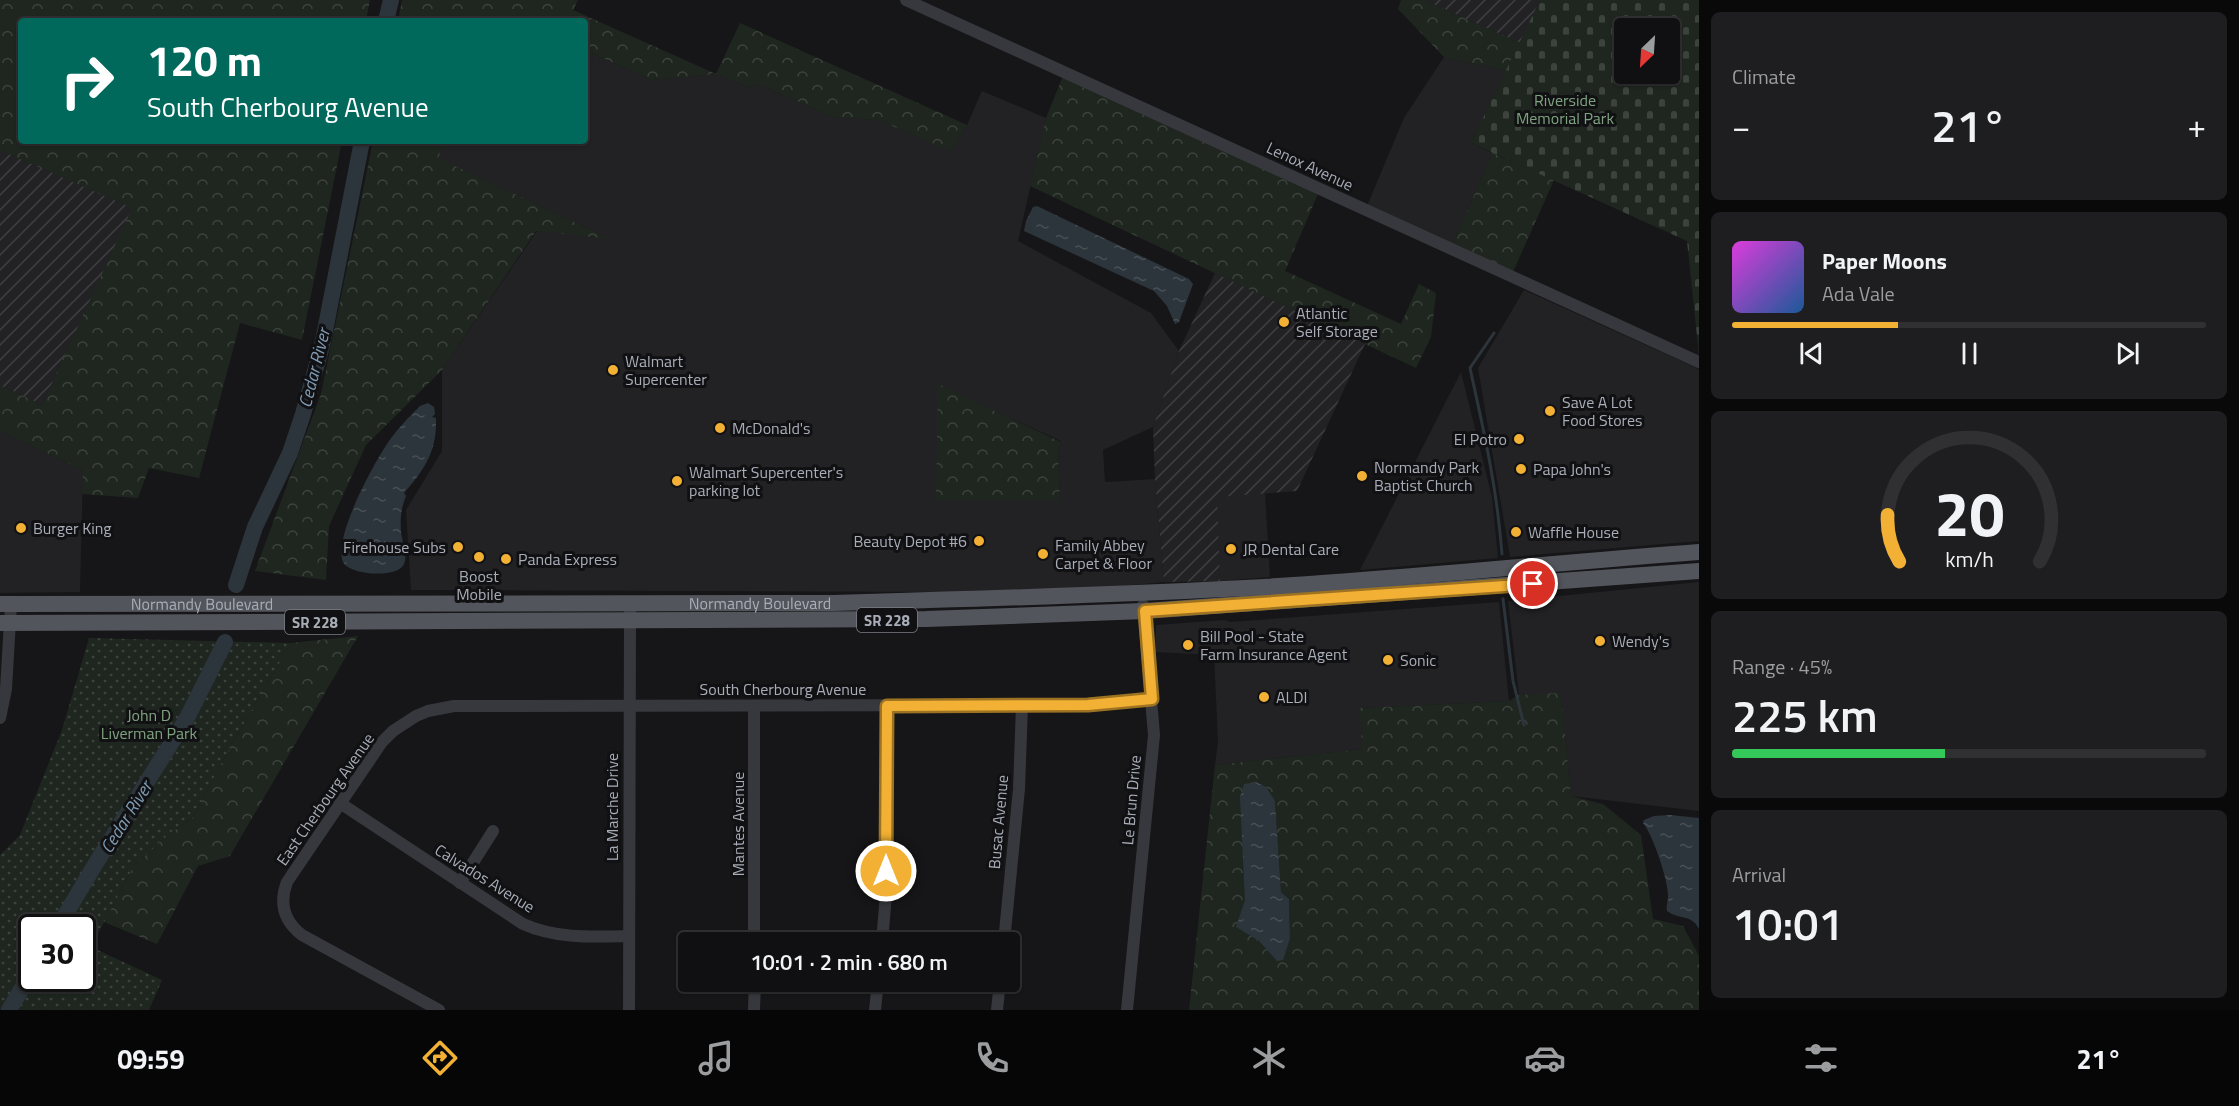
<!DOCTYPE html>
<meta charset="utf-8">
<style>
:root{--surface:#101012;--page:#1e1e20;--text:#f1f3f6;--muted:#9c9d9f;--line:#303032;--accent:#f2b134}
body{margin:0;font-family:"Titillium Web",sans-serif;background:var(--page);color:var(--text);height:100vh;display:flex;flex-direction:column;font-size:22px;white-space:nowrap}
*{box-sizing:border-box;margin:0}
p{font-size:20px;color:var(--muted)}
.icon{flex:none;width:33px;height:33px;fill:none;stroke:currentColor;stroke-width:2;stroke-linecap:round;stroke-linejoin:round}
.map{position:relative;flex:1;overflow:hidden}
.panel{display:flex;flex-direction:column;gap:12px;padding:12px;background:#09090a;width:540px}
.panel>*{flex:none}
.top-card{position:absolute;left:18px;top:18px;width:570px;height:126px;border-radius:6px;box-shadow:0 2px 4px #0004,0 0 0 2px var(--line);background:#00695c;color:#fff;overflow:hidden}
.needle{width:39px;rotate:205deg}
.controls{position:absolute;left:1614px;top:18px;display:grid;gap:12px}
.controls a{display:grid;place-items:center;width:66px;height:66px;border-radius:6px;background:var(--surface);box-shadow:0 2px 4px #0004,0 0 0 2px var(--line);font-size:30px}
.speed{position:absolute;left:18px;top:914px;display:flex;gap:12px;font-size:30px;font-weight:700;text-align:center}
.speed>*{display:grid;place-content:center;width:78px;height:78px;border-radius:50%;background:var(--surface);box-shadow:0 2px 4px #0004,0 0 0 2px var(--line);line-height:1}
.speed .limit{border:3px solid #111;border-radius:9px;background:#fff;color:#111}
.pin{position:absolute;display:grid;place-items:center;width:51px;height:51px;color:#fff;margin:-26px;border:3px solid #fff;border-radius:50%;box-shadow:0 2px 6px #0007}
.me{position:absolute;width:66px;margin:-33px;rotate:0deg;stroke-linejoin:round;filter:drop-shadow(0 0 4px #0008)}
.turn{display:flex;align-items:center;gap:21px;height:126px;padding:0 30px;font-size:27px}
.turn .icon{width:78px;height:78px;stroke-width:2.5}
.turn b{display:block;font-size:42px;line-height:51px}
.big{font-size:45px;font-weight:600;line-height:1.1}
.panel .widget{flex:1;display:flex;flex-direction:column;justify-content:center;gap:9px;min-width:0;padding:0 21px;border-radius:9px;background:var(--page)}
.panel .dial{align-items:center;gap:0}
.dial svg{height:156px;overflow:visible;fill:none;stroke:var(--line);stroke-width:7;stroke-linecap:round;text-anchor:middle}
.dial text{fill:var(--text);stroke:none}
.song{display:flex;align-items:center;gap:18px}
.cover{width:72px;height:72px;border-radius:9px;background:linear-gradient(135deg,hsl(300 70% 55%),hsl(210 70% 35%))}
.played{height:6px;border-radius:3px;background:linear-gradient(90deg,var(--accent) 35%,var(--line) 35%)}
.keys{display:flex;justify-content:space-around;direction:ltr}
.heat{display:flex;justify-content:space-between;align-items:center;font-size:33px;direction:ltr}
.charge{height:9px;border-radius:4px;background:linear-gradient(90deg,#34c759 45%,var(--line) 0)}
.trip{position:absolute;left:678px;top:932px;width:342px;height:60px;border-radius:6px;background:var(--surface);box-shadow:0 2px 4px #0004,0 0 0 2px var(--line);font-weight:600;line-height:60px;text-align:center}
.dock{display:flex;height:96px;justify-content:space-around;align-items:center;background:#060607;color:var(--muted)}
.dock .icon{width:42px;height:42px}
.dock .current{color:var(--accent)}
.dock b{font-size:27px;color:var(--text)}
main{display:flex;flex:1;min-height:0}
.map>svg:first-child{display:block}
</style>
<main>
<div class="map">
<svg width="1699" height="1010" viewBox="0 0 1699 1010">
<defs>
<pattern id="industrial-furrows" width="10" height="10" patternUnits="userSpaceOnUse" patternTransform="scale(1.5)"><rect width="10" height="10" fill="#222225"/><path d="M-1 1l2-2M0 10L10 0M9 11l2-2" fill="none" stroke="#3f3f43"/></pattern>
<pattern id="forest-crowns" width="20" height="18" patternUnits="userSpaceOnUse" patternTransform="scale(1.5)"><rect width="20" height="18" fill="#1e261f"/><path d="M2 6a3 3 0 1 1 6 0M12 15a3 3 0 1 1 6 0" fill="none" stroke="#3c433d"/></pattern>
<pattern id="cemetery-stones" width="16" height="16" patternUnits="userSpaceOnUse" patternTransform="scale(1.5)"><rect width="16" height="16" fill="#1e261f"/><path d="M2 7V4a2 2 0 0 1 4 0v3zM10 15v-3a2 2 0 0 1 4 0v3z" fill="#3c433d"/></pattern>
<pattern id="park-dots" width="8" height="8" patternUnits="userSpaceOnUse" patternTransform="scale(1.5)"><rect width="8" height="8" fill="#1e261f"/><path d="M2 2h.1M6 6h.1" fill="none" stroke="#3c433d" stroke-width="1.8" stroke-linecap="round"/></pattern>
<pattern id="water-ripples" width="26" height="14" patternUnits="userSpaceOnUse" patternTransform="scale(1.5)"><rect width="26" height="14" fill="#2c353c"/><path d="M2 4q2-2 4 0t4 0M15 11q2-2 4 0t4 0" fill="none" stroke="#485056"/></pattern>
</defs>
<rect width="100%" height="100%" fill="#161618"/>
<g fill="#222225" fill-rule="evenodd">
<path d="M 585,50 L 651,80 L 717,74 L 747,87 L 758,84 L 833,117 L 878,120 L 951,150 L 967,125 L 982,91 L 1046,118 L 1018,241 L 1151,313 L 1179,351 L 1153,427 L 1103,450 L 1105,482 L 1155,479 L 1164,582 L 1112,587 L 947,592 L 411,590 L 406,510 L 442,451 L 442,370 L 537,231 L 609,238 L 437,158 L 446,141 L 585,141 ZM 938,385 L 1061,441 L 1058,449 L 1060,500 Z"/>
<path d="M 1444,57 L 1506,71 L 1471,143 L 1492,153 L 1453,244 L 1367,206 L 1404,118 Z"/>
<path d="M 1524,290 L 1699,369 L 1699,541 L 1510,557 L 1478,368 Z"/>
<path d="M 1461,372 L 1492,497 L 1498,558 L 1360,570 Z"/>
<path d="M 0,431 L 83,470 L 80,592 L 0,593 Z"/>
<path d="M 1265,493 L 1270,577 L 1220,581 L 1216,496 Z"/>
<path d="M 1699,582 L 1699,811 L 1571,796 L 1561,694 L 1519,695 L 1508,601 Z"/>
<path d="M 1499,602 L 1509,701 L 1361,708 L 1362,749 L 1215,765 L 1218,741 L 1214,655 L 1155,652 L 1156,625 L 1225,620 L 1230,622 Z"/>
</g>
<g fill="url(#industrial-furrows)">
<path d="M 1424,0 L 1540,0 L 1520,43 Z"/>
<path d="M 0,150 L 133,208 L 42,405 L 0,385 Z"/>
<path d="M 1215,273 L 1365,344 L 1297,491 L 1217,497 L 1220,581 L 1164,582 L 1155,479 L 1153,427 L 1179,351 Z"/>
</g>
<g fill="url(#forest-crowns)" fill-rule="evenodd">
<path d="M 0,0 L 370,0 L 366,21 L 21,21 L 21,141 L 342,141 L 302,340 L 240,323 L 199,478 L 149,468 L 138,498 L 82,494 L 83,470 L 0,431 L 0,385 L 42,405 L 132,208 L 0,150 Z"/>
<path d="M 402,0 L 578,0 L 573,10 L 716,74 L 740,23 L 967,125 L 951,151 L 878,120 L 833,117 L 758,84 L 747,87 L 717,74 L 651,80 L 585,50 L 585,21 L 523,21 L 514,17 L 512,21 L 398,21 Z"/>
<path d="M 1401,0 L 1424,0 L 1520,43 L 1506,71 L 1444,57 L 1398,9 Z"/>
<path d="M 1063,76 L 1318,194 L 1285,271 L 1401,324 L 1419,284 L 1436,293 L 1431,337 L 1416,368 L 1030,186 L 1046,118 Z"/>
<path d="M 373,141 L 446,141 L 438,158 L 611,239 L 536,231 L 442,370 L 366,445 L 329,526 L 326,580 L 255,571 L 321,394 Z"/>
<path d="M 1492,153 L 1554,180 L 1513,272 L 1453,244 Z"/>
<path d="M 938,384 L 1061,442 L 1058,449 L 1060,501 L 936,501 Z"/>
<path d="M 358,636 L 230,856 L 198,866 L 157,944 L 104,922 L 133,867 L 171,832 L 191,820 L 235,738 L 291,643 Z"/>
<path d="M 1561,693 L 1571,796 L 1603,804 L 1641,835 L 1653,919 L 1683,926 L 1699,956 L 1699,1010 L 1189,1010 L 1215,765 L 1362,749 L 1360,708 L 1509,701 L 1519,695 ZM 1275,801 L 1281,892 L 1289,899 L 1290,938 L 1277,961 L 1259,941 L 1237,927 Z"/>
</g>
<path fill="url(#cemetery-stones)" fill-rule="evenodd" d="M 1540,0 L 1699,0 L 1699,355 L 1687,241 L 1471,143 ZM 1624,28 L 1670,28 L 1670,74 L 1624,74 Z"/>
<path fill="url(#park-dots)" fill-rule="evenodd" d="M 89,638 L 291,643 L 235,738 L 191,820 L 171,832 L 133,867 L 91,947 L 162,980 L 149,1010 L 0,1010 L 0,855 L 20,835 L 62,730 ZM 32,927 L 82,927 L 82,978 L 32,978 Z"/>
<g fill="url(#water-ripples)">
<path d="M 1037,206 L 1189,279 L 1193,284 L 1179,322 L 1175,324 L 1167,306 L 1154,291 L 1024,231 L 1026,221 L 1033,207 Z"/>
<path d="M 428,403 L 434,407 L 435,414 L 432,417 L 436,418 C 437,451 425,469 404,493 L 406,496 C 401,508 400,519 401,532 C 402,542 408,554 404,564 C 398,579 349,575 343,562 C 333,538 373,465 387,444 C 397,429 408,418 420,406 Z"/>
<path d="M 1256,782 L 1266,787 L 1275,801 L 1281,892 L 1289,899 L 1290,938 L 1283,960 L 1277,961 L 1259,941 L 1236,927 L 1245,900 L 1240,797 L 1244,784 Z"/>
<path d="M 1670,815 L 1699,818 L 1699,929 C 1692,914 1679,920 1667,911 C 1666,905 1668,902 1668,897 C 1669,882 1653,835 1643,823 L 1644,820 L 1654,816 Z"/>
</g>
<g fill="none" stroke-linecap="round" stroke-linejoin="round">
<g stroke="#2c353c" stroke-width="3">
<path d="M 1494,333 L 1470,368 C 1484,432 1497,488 1502,554"/>
<path d="M 1503,599 L 1513,681 L 1524,725"/>
</g>
<g stroke="#2c353c" stroke-width="16">
<path d="M 386,21 L 391,0"/>
<path d="M 236,585 L 255,527 L 290,453 L 303,414 L 322,346 L 362,141"/>
<path d="M 58,927 L 96,863 L 187,718 L 225,642"/>
<path d="M 9,1010 L 32,972"/>
</g>
<g stroke="#37383d" stroke-width="12">
<path d="M 906,0 L 1699,362"/>
<path d="M 754,706 L 754,942"/>
<path d="M 0,718 L 6,689 L 11,604"/>
<path d="M 340,803 L 523,924 C 557,939 592,937 629,936"/>
<path d="M 460,883 L 493,831"/>
<path d="M 882,942 L 886,894 L 887,706"/>
<path d="M 1004,942 L 1019,789 L 1022,705"/>
<path d="M 439,1010 L 302,935 C 284,921 279,903 287,882 L 382,742 L 393,731 L 416,716 L 428,711 L 454,706 L 1088,705 L 1152,699"/>
<path d="M 629,1010 L 630,612"/>
<path d="M 754,1010 L 755,981"/>
<path d="M 875,1010 L 878,981"/>
<path d="M 997,1010 L 1000,981"/>
<path d="M 1127,1010 L 1154,735 L 1143,605"/>
</g>
<g stroke="#53555c" stroke-width="16">
<path id="s1" d="M 0,604 L 833,603 C 977,599 1120,595 1264,587 C 1409,578 1554,563 1699,552"/>
<path d="M 0,623 L 926,619 L 1145,611 L 1699,571"/>
</g>
</g>
<g fill="none" stroke-linecap="round" stroke-linejoin="round">
<defs>
<path id="route" d="M 886,871 L 887,706 L 1088,705 L 1152,699 L 1145,611 L 1533,584"/>
</defs>
<use href="#route" stroke="#9d7322" stroke-width="15"/>
<use href="#route" stroke="#f2b134" stroke-width="10"/>
</g>
<g fill="#f2b134" stroke="#111113" stroke-width="2">
<circle cx="1284" cy="322" r="6"/>
<circle cx="613" cy="370" r="6"/>
<circle cx="1550" cy="411" r="6"/>
<circle cx="720" cy="428" r="6"/>
<circle cx="1519" cy="439" r="6"/>
<circle cx="1521" cy="469" r="6"/>
<circle cx="1362" cy="476" r="6"/>
<circle cx="677" cy="481" r="6"/>
<circle cx="21" cy="528" r="6"/>
<circle cx="1516" cy="532" r="6"/>
<circle cx="979" cy="541" r="6"/>
<circle cx="458" cy="547" r="6"/>
<circle cx="1231" cy="549" r="6"/>
<circle cx="1043" cy="554" r="6"/>
<circle cx="479" cy="557" r="6"/>
<circle cx="506" cy="559" r="6"/>
<circle cx="1600" cy="641" r="6"/>
<circle cx="1188" cy="645" r="6"/>
<circle cx="1388" cy="660" r="6"/>
<circle cx="1264" cy="697" r="6"/>
</g>
<g text-anchor="middle" dominant-baseline="central" stroke-width="6" stroke-linejoin="round" paint-order="stroke">
<g fill="#111113" stroke="#7b7e86" stroke-width="1.5">
<rect x="857" y="608" width="60" height="24" rx="4.5"/>
<rect x="285" y="610" width="60" height="24" rx="4.5"/>
</g>
<g font-size="15" font-weight="bold" fill="#a8adb8">
<text x="887" y="620">SR 228</text>
<text x="315" y="622">SR 228</text>
</g>
<g font-size="16" fill="#7fa381" stroke="#111113">
<text x="1565" y="100">Riverside<tspan x="1565" dy="18">Memorial Park</tspan></text>
<text x="149" y="715">John D<tspan x="149" dy="18">Liverman Park</tspan></text>
</g>
<g font-size="16" fill="#a8adb8" stroke="#111113">
<text transform="translate(1310 166) rotate(25)">Lenox Avenue</text>
<text stroke="none"><textPath href="#s1" startOffset="760">Normandy Boulevard</textPath></text>
<text stroke="none"><textPath href="#s1" startOffset="202">Normandy Boulevard</textPath></text>
<text x="783" y="689">South Cherbourg Avenue</text>
<text transform="translate(325 799) rotate(-55)">East Cherbourg Avenue</text>
<text transform="translate(1131 800) rotate(-85)">Le Brun Drive</text>
<text transform="translate(612 807) rotate(-90)">La Marche Drive</text>
<text transform="translate(998 822) rotate(-85)">Busac Avenue</text>
<text transform="translate(738 824) rotate(-90)">Mantes Avenue</text>
<text transform="translate(485 878) rotate(32)">Calvados Avenue</text>
</g>
<g font-size="16" fill="#a8adb8" stroke="#111113" text-anchor="start">
<text x="1296" y="313">Atlantic<tspan x="1296" dy="18">Self Storage</tspan></text>
<text x="625" y="361">Walmart<tspan x="625" dy="18">Supercenter</tspan></text>
<text x="1562" y="402">Save A Lot<tspan x="1562" dy="18">Food Stores</tspan></text>
<text x="732" y="428">McDonald's</text>
<text x="1507" y="439" text-anchor="end">El Potro</text>
<text x="1374" y="467">Normandy Park<tspan x="1374" dy="18">Baptist Church</tspan></text>
<text x="1533" y="469">Papa John's</text>
<text x="689" y="472">Walmart Supercenter's<tspan x="689" dy="18">parking lot</tspan></text>
<text x="33" y="528">Burger King</text>
<text x="1528" y="532">Waffle House</text>
<text x="967" y="541" text-anchor="end">Beauty Depot #6</text>
<text x="1055" y="545">Family Abbey<tspan x="1055" dy="18">Carpet &amp; Floor</tspan></text>
<text x="446" y="547" text-anchor="end">Firehouse Subs</text>
<text x="1243" y="549">JR Dental Care</text>
<text x="518" y="559">Panda Express</text>
<text x="479" y="576" text-anchor="middle">Boost<tspan x="479" dy="18">Mobile</tspan></text>
<text x="1200" y="636">Bill Pool - State<tspan x="1200" dy="18">Farm Insurance Agent</tspan></text>
<text x="1612" y="641">Wendy's</text>
<text x="1400" y="660">Sonic</text>
<text x="1276" y="697">ALDI</text>
</g>
<g font-size="18" font-style="italic" fill="#7f9bb3" stroke="#111113">
<text transform="translate(314 368) rotate(-76)">Cedar River</text>
<text transform="translate(126 817) rotate(-58)">Cedar River</text>
</g>
</g>
</svg>
<div class="controls">
<a><svg class="needle" viewBox="-14 -14 28 28"><path d="M0-13l5 13h-10z" fill="#e53935"/><path d="M0 13l5-13h-10z" fill="#9c9d9f"/></svg></a>
</div>
<div class="speed"><div class="limit">30</div></div>
<div class="pin" style="left:1533px;top:584px;background:#d93025"><svg class="icon" aria-label="arrive" viewBox="0 0 24 24"><path d="M6 21V4h12l-3 4 3 4H6"/></svg></div>
<svg class="me" style="left:886px;top:871px" viewBox="-20 -20 40 40"><circle r="17" fill="#f2b134" stroke="#fff" stroke-width="3"/><path d="M0-11L8 9 0 5-8 9z" fill="#fff"/></svg>
<div class="trip">10:01 · 2 min · 680 m</div>
<div class="top-card">
<div class="turn"><svg class="icon" aria-label="right" viewBox="0 0 24 24"><path d="M7 20v-9h11M14 6l5 5-5 5"/></svg><div><b>120 m</b>South Cherbourg Avenue</div></div>
</div>
</div>
<section class="panel">
<div class="widget"><p>Climate</p>
<div class="heat"><a>−</a><b class="big">21°</b><a>+</a></div>
</div>
<div class="widget">
<div class="song"><i class="cover"></i><div><b>Paper Moons</b><p>Ada Vale</p></div></div>
<div class="played"></div>
<div class="keys"><svg class="icon" aria-label="previous" viewBox="0 0 24 24"><path d="M18 5L8 12l10 7zM5 5v14"/></svg><svg class="icon" aria-label="pause" viewBox="0 0 24 24"><path d="M8 5v14M16 5v14"/></svg><svg class="icon" aria-label="next" viewBox="0 0 24 24"><path d="M6 5l10 7-10 7zM19 5v14"/></svg></div>
</div>
<div class="widget dial"><svg viewBox="0 0 100 80">
<path d="M14 69A42 42 0 1 1 86 69"/>
<path d="M14 69A42 42 0 0 1 8 45" stroke="#f2b134"/>
<text x="50" y="56" font-size="32" font-weight="700">20</text>
<text x="50" y="72" font-size="11">km/h</text>
</svg></div>
<div class="widget"><p>Range · 45%</p><b class="big">225 km</b><div class="charge"></div></div>
<div class="widget"><p>Arrival</p><b class="big">10:01</b></div>
</section>
</main>
<nav class="dock">
<b>09:59</b>
<svg class="icon current" aria-label="directions" viewBox="0 0 24 24"><path d="M12 3l9 9-9 9-9-9zM9 14v-3h6M13 9l2 2-2 2"/></svg>
<svg class="icon" aria-label="music" viewBox="0 0 24 24"><path d="M9 18V5l10-2v13"/><circle cx="6" cy="18" r="3"/><circle cx="16" cy="16" r="3"/></svg>
<svg class="icon" aria-label="phone" viewBox="0 0 24 24"><path d="M5 4h4l2 5-3 2q2 4 5 5l2-3 5 2v4C11 20 4 13 5 4z"/></svg>
<svg class="icon" aria-label="climate" viewBox="0 0 24 24"><path d="M12 3v18M4 7l16 10M4 17L20 7"/></svg>
<svg class="icon" aria-label="car" viewBox="0 0 24 24"><path d="M5 17H2v-5l4-1 3-4h7l3 4 3 1v5h-3M9 17h6M6 11h13"/><circle cx="7" cy="17" r="2"/><circle cx="17" cy="17" r="2"/></svg>
<svg class="icon" aria-label="filters" viewBox="0 0 24 24"><path d="M4 7h16M4 17h16"/><circle cx="9" cy="7" r="2"/><circle cx="15" cy="17" r="2"/></svg>
<b>21°</b>
</nav>
